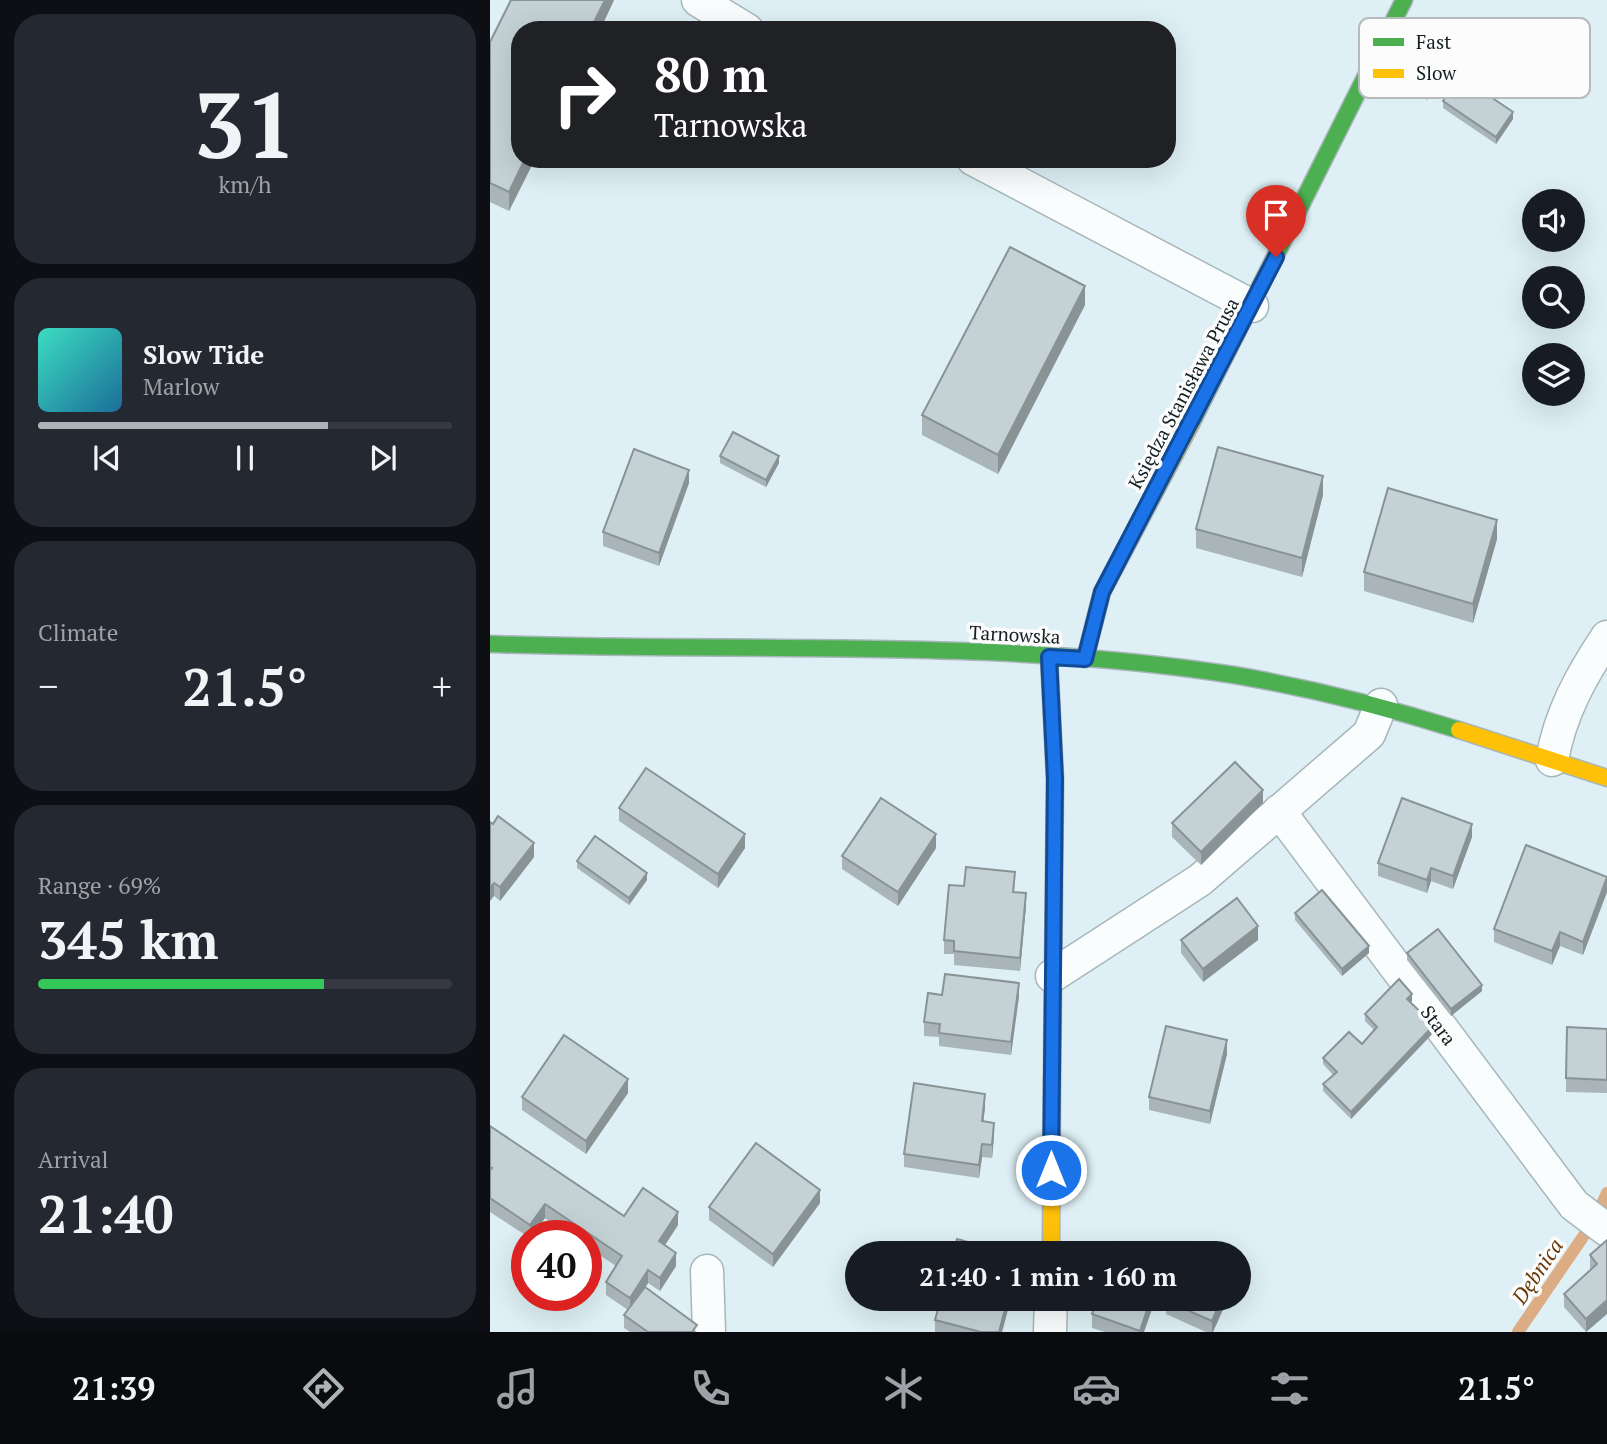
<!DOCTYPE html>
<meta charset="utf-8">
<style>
:root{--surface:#171b24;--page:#242831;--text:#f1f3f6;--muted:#9ea1a6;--line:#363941;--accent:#adb4b8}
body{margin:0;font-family:"PT Serif",serif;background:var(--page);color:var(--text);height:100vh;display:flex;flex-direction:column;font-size:26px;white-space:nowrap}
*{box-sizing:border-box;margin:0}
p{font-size:23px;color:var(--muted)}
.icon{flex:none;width:38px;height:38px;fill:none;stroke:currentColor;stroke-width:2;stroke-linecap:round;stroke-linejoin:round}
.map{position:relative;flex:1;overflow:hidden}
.panel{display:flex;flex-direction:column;gap:14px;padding:14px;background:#0d0f14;width:490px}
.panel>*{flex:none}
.banner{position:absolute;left:21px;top:21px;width:665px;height:147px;border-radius:28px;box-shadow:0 7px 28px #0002;background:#202124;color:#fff;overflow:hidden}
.controls{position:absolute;left:1032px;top:189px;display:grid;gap:14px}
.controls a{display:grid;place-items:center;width:63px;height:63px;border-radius:50%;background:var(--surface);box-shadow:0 7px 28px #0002;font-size:35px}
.speed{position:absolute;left:21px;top:1220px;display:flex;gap:14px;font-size:35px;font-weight:700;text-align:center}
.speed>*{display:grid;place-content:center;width:91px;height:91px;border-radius:50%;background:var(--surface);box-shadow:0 7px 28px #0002;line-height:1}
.speed .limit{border:10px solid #d22;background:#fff;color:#111}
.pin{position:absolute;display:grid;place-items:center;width:60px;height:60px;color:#fff;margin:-72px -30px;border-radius:50% 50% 50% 0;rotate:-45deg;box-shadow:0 0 7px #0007}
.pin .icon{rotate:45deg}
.me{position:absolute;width:77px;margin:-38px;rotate:0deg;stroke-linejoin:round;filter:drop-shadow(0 0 5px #0008)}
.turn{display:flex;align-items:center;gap:24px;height:147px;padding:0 28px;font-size:32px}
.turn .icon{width:91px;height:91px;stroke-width:2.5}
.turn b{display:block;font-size:49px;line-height:60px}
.big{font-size:52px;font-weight:800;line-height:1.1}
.panel .tile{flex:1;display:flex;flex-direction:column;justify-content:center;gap:10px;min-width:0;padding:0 24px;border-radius:28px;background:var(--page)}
.panel .dial{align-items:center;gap:0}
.dial b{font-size:91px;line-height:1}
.song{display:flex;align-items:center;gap:21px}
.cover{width:84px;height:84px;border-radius:10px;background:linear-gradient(135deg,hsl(170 70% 55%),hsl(200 70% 35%))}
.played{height:7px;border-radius:4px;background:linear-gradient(90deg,var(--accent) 70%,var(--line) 70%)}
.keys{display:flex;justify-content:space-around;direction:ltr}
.heat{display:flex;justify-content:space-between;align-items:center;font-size:38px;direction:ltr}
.charge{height:10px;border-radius:5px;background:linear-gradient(90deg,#34c759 69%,var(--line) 0)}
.trip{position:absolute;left:355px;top:1241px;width:406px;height:70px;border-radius:35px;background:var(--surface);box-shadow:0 7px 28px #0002;font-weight:800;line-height:70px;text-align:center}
.dock{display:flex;height:112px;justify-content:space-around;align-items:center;background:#090b0e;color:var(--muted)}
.dock .icon{width:49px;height:49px}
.dock .active{color:var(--accent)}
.dock b{font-size:32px;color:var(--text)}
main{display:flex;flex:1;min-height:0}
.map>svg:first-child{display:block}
</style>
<main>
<section class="panel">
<div class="tile dial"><b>31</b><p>km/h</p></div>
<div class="tile">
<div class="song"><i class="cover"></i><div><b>Slow Tide</b><p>Marlow</p></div></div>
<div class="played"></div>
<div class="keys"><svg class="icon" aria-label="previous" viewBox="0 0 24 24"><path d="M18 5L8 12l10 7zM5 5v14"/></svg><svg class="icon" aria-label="pause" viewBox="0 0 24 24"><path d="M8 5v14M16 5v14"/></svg><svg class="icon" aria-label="next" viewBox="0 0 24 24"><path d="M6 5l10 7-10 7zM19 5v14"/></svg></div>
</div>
<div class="tile"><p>Climate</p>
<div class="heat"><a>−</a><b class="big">21.5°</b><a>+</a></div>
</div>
<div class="tile"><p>Range · 69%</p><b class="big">345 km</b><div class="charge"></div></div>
<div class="tile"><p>Arrival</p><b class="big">21:40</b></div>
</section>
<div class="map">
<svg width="1117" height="1332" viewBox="0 0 1117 1332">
<rect width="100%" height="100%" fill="#def0f5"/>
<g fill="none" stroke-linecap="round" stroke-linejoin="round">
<g stroke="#dcac84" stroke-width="12">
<path d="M 1111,1206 L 1117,1193"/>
<path d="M 1028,1332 L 1097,1231"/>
</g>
<defs>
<g id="street">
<path d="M 208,0 L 257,30"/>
<path d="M 483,159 L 762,306"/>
<path d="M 1062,760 C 1070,714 1091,676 1117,637"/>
<path d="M 789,811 L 1084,1205 L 1117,1230"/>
<path d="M 562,976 L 710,880 L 879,734 L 891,705"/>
<path d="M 217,1271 L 219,1332"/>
<path d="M 560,1332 L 561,1298"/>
</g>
<g id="fast">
<path d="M 701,424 L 914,0"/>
<path d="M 0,644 C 245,653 502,637 744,675 C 820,688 896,707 969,730"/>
<path d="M 559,657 L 565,779 L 562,1079"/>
</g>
<g id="slow">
<path d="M 595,659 L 612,592 L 701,424"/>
<path d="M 969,730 L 1117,778"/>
<path d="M 561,1253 L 562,1079"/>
</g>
</defs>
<use href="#street" stroke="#a8b6ba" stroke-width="35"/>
<use href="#fast" stroke="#a8b6ba" stroke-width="19"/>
<use href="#slow" stroke="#a8b6ba" stroke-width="19"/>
<use href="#street" stroke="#fafdfe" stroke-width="32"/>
<use href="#fast" stroke="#4caf50" stroke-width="16"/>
<use href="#slow" stroke="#ffc107" stroke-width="16"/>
</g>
<g fill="#a9b5b8">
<path d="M 21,0 L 124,0 L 110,30 L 30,30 L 30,159 L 45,159 L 19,211 L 0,202 L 0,42 Z"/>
<path d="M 961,56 L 937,100 L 893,78 L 893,71 Z"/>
<path d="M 953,101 L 1023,119 L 1006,144 L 953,108 Z"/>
<path d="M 595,305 L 508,474 L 432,435 L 432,415 Z"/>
<path d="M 230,456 L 289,463 L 276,487 L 230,463 Z"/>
<path d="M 199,483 L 169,566 L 113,546 L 113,532 Z"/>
<path d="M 833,495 L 812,577 L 706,548 L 706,529 Z"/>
<path d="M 1007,539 L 983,623 L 874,591 L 874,572 Z"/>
<path d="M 773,803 L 711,865 L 682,837 L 682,823 Z"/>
<path d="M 129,808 L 255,848 L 228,888 L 129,821 Z"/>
<path d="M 3,824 L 44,857 L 10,901 L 4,896 Z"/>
<path d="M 982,837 L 963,889 L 941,881 L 937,893 L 888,876 L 888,863 Z"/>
<path d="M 446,848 L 408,906 L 352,869 L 352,856 Z"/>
<path d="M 87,861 L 157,880 L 139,905 L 87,868 Z"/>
<path d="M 1117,877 L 1117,892 L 1093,955 L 1070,946 L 1062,965 L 1004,942 L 1004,929 Z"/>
<path d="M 525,885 L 524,892 L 536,906 L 530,971 L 464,965 L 464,954 L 454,954 L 454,940 L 474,886 Z"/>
<path d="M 805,913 L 879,953 L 852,976 L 805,920 Z"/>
<path d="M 691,940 L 768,940 L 713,982 L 691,953 Z"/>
<path d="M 917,953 L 992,991 L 961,1016 L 917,960 Z"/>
<path d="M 452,995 L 529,996 L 521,1055 L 449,1046 L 449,1037 L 434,1036 L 434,1022 Z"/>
<path d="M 922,1001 L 920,1003 L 944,1032 L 861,1119 L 833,1091 L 833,1084 L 843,1075 L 833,1064 L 833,1058 L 872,1044 L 884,1030 L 875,1021 L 875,1014 Z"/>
<path d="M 1117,1029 L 1117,1093 L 1076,1092 L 1076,1078 Z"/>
<path d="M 737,1054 L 720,1124 L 659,1110 L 659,1097 Z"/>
<path d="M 138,1093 L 96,1154 L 32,1110 L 32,1097 Z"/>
<path d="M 495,1107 L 493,1122 L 504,1137 L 502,1158 L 492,1157 L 489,1178 L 414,1167 L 414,1154 Z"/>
<path d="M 0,1126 L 134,1216 L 188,1225 L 175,1245 L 186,1266 L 170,1291 L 158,1283 L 155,1288 L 207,1332 L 140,1332 L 134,1328 L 134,1315 L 138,1310 L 116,1295 L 116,1282 L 126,1266 L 96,1246 L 96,1236 L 81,1236 L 55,1218 L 42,1236 L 37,1236 L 0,1212 Z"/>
<path d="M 330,1203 L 283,1267 L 219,1220 L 219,1207 Z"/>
<path d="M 1117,1240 L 1117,1314 L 1096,1332 L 1074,1307 L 1074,1294 L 1101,1270 L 1100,1268 L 1100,1255 Z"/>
<path d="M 451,1298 L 521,1298 L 512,1332 L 445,1332 L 445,1320 Z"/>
<path d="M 676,1298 L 738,1298 L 723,1332 L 716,1332 L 676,1314 Z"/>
<path d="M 602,1314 L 654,1332 L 615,1332 L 602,1328 Z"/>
</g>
<g fill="#899396">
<path d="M 115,0 L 124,0 L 110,30 L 100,30 Z"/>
<path d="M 961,49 L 961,56 L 937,100 L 937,93 Z"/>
<path d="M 1023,112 L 1023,119 L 1006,144 L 1006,137 Z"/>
<path d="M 35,159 L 45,159 L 19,211 L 19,192 Z"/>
<path d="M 595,286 L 595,305 L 508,474 L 508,455 Z"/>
<path d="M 289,456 L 289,463 L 276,487 L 276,480 Z"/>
<path d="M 199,470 L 199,483 L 169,566 L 169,553 Z"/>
<path d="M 833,476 L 833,495 L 812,577 L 812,558 Z"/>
<path d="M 1007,520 L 1007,539 L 983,623 L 983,604 Z"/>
<path d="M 773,790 L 773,803 L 711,865 L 711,852 Z"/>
<path d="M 982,824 L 982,837 L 963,889 L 963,876 Z"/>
<path d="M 255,834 L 255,848 L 228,888 L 228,874 Z"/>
<path d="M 446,834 L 446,848 L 408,906 L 408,892 Z"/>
<path d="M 44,843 L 44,857 L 10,901 L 10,887 Z"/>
<path d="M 941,868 L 941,881 L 937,893 L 937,880 Z"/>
<path d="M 157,873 L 157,880 L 139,905 L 139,898 Z"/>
<path d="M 1117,879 L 1117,892 L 1093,955 L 1093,942 Z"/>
<path d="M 4,883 L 4,896 L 0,901 L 0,888 Z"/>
<path d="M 536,893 L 536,906 L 530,971 L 530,958 Z"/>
<path d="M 768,926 L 768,940 L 713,982 L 713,969 Z"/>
<path d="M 1070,932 L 1070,946 L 1062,965 L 1062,951 Z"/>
<path d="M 879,946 L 879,953 L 852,976 L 852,969 Z"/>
<path d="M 529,983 L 529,996 L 521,1055 L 521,1042 Z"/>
<path d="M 992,985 L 992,991 L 961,1016 L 961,1009 Z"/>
<path d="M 922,994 L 922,1001 L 917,1006 L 917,999 Z"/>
<path d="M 944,1025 L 944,1032 L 861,1119 L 861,1112 Z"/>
<path d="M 737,1040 L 737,1054 L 720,1124 L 720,1111 Z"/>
<path d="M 138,1079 L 138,1093 L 96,1154 L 96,1141 Z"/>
<path d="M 495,1094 L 495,1107 L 492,1135 L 492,1121 Z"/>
<path d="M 504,1123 L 504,1137 L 502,1158 L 502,1145 Z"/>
<path d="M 492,1144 L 492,1157 L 489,1178 L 489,1165 Z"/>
<path d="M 330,1190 L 330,1203 L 283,1267 L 283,1254 Z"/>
<path d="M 55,1204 L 55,1218 L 42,1236 L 40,1236 L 40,1225 Z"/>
<path d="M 188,1212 L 188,1225 L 169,1254 L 169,1241 Z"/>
<path d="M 186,1253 L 186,1266 L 170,1291 L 170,1278 Z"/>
<path d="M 158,1270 L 158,1283 L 140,1311 L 140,1298 Z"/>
<path d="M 518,1298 L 521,1298 L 512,1332 L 509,1332 Z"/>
<path d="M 661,1298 L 666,1298 L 654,1332 L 650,1332 Z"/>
<path d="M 732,1298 L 738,1298 L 723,1332 L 722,1332 L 722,1321 Z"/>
<path d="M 1117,1300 L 1117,1314 L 1096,1332 L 1096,1319 Z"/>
</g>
<g fill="#c4d2d6" stroke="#899396" stroke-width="2">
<path d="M 21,0 L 115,0 L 100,30 L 30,30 L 30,159 L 35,159 L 19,192 L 0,183 L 0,42 Z"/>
<path d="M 970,76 L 1023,112 L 1006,137 L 953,101 Z"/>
<path d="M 520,247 L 595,286 L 508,455 L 432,415 Z"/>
<path d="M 243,432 L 289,456 L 276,480 L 230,456 Z"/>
<path d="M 728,447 L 833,476 L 812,558 L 706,529 Z"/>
<path d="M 144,449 L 199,470 L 169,553 L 113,532 Z"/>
<path d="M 898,488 L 1007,520 L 983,604 L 874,572 Z"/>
<path d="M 745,762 L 773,790 L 711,852 L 682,823 Z"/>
<path d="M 156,768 L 255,834 L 228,874 L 129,808 Z"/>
<path d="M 391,798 L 446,834 L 408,892 L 352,856 Z"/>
<path d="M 912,798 L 982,824 L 963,876 L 941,868 L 937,880 L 888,863 Z"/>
<path d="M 8,816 L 44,843 L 10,887 L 4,883 L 0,888 L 0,822 L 3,824 Z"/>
<path d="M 105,836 L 157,873 L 139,898 L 87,861 Z"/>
<path d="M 1036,845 L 1117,877 L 1093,942 L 1070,932 L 1062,951 L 1004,929 Z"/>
<path d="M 476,867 L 525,872 L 523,892 L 536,893 L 530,958 L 464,951 L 464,941 L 454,940 L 459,885 L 474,886 Z"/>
<path d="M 832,890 L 879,946 L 852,969 L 805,913 Z"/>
<path d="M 747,898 L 768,926 L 713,969 L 691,940 Z"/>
<path d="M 948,929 L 992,985 L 961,1009 L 917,953 Z"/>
<path d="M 455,974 L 529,983 L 521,1042 L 449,1033 L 450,1024 L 434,1022 L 438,993 L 452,995 Z"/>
<path d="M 909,979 L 922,994 L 917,999 L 944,1025 L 861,1112 L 833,1084 L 847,1072 L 833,1058 L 859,1032 L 872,1044 L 887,1027 L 875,1014 Z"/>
<path d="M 676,1026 L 737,1040 L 720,1111 L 659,1097 Z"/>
<path d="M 1077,1027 L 1117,1029 L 1117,1080 L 1076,1078 Z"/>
<path d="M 74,1035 L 138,1079 L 96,1141 L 32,1097 Z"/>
<path d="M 424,1083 L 495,1094 L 492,1121 L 504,1123 L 502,1145 L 492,1144 L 489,1165 L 414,1154 Z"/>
<path d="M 0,1126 L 134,1216 L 153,1188 L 188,1212 L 169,1241 L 186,1253 L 170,1278 L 158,1270 L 140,1298 L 116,1282 L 132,1256 L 55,1204 L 40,1225 L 0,1198 L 0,1170 L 2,1168 L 0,1167 Z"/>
<path d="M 266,1143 L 330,1190 L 283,1254 L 219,1207 Z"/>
<path d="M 467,1239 L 518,1253 L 463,1253 Z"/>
<path d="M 1117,1240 L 1117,1300 L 1096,1319 L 1074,1294 L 1107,1264 L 1100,1255 Z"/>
<path d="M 627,1242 L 660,1253 L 623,1253 Z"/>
<path d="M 155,1287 L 207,1325 L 202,1332 L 158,1332 L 134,1315 Z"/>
<path d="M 451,1298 L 518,1298 L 509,1332 L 491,1332 L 445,1320 Z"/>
<path d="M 608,1298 L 661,1298 L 650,1331 L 602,1314 Z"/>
<path d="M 676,1298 L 732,1298 L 722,1321 L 676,1301 Z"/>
</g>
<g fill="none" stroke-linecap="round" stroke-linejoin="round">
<defs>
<path id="route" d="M 561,1170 L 565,779 L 559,657 L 595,659 L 612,592 L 786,257"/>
</defs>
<use href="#route" stroke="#114b97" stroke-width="18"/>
<use href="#route" stroke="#1a73e8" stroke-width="12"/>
</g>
<g text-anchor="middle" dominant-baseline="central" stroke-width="7" stroke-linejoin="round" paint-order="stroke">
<g font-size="19" fill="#131f22" stroke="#fcfcfc">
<text transform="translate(693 393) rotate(-62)">Księdza Stanisława Prusa</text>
<text transform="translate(525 634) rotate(3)">Tarnowska</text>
<text transform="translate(949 1025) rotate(53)">Stara</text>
</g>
<g font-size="21" font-style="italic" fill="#693808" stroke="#fcfcfc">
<text transform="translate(1047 1271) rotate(-56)">Dębnica</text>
</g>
</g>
<rect x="869" y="18" width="231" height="80" rx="10" fill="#fcfcfc" stroke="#b6babb" stroke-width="2"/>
<rect x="883" y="38" width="31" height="8" fill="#4caf50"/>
<rect x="883" y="69" width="31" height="9" fill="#ffc107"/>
<g font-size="19" fill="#131f22">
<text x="926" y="49">Fast</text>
<text x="926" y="80">Slow</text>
</g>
</svg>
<div class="controls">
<a><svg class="icon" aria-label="sound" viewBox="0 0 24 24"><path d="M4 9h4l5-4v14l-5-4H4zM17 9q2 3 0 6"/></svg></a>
<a><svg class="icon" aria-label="search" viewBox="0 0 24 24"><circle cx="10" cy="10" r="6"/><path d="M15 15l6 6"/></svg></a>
<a><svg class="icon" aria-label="layers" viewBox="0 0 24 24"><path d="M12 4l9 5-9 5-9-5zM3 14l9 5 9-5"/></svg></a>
</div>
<div class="speed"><div class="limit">40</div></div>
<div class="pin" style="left:786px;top:257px;background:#d93025"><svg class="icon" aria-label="arrive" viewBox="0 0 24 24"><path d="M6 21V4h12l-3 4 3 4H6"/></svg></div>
<svg class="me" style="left:561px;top:1170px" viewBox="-20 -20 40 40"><circle r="17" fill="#1a73e8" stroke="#fff" stroke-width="3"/><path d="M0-11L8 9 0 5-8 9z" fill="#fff"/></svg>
<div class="trip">21:40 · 1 min · 160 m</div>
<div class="banner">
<div class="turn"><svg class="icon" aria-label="right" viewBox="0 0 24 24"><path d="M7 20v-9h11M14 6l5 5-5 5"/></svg><div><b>80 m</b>Tarnowska</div></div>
</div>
</div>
</main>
<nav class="dock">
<b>21:39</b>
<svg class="icon active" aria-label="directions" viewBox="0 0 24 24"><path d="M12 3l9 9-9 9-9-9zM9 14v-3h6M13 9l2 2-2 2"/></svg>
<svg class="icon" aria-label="music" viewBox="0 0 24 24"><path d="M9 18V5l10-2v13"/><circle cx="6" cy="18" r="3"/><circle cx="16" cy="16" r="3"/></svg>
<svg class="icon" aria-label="phone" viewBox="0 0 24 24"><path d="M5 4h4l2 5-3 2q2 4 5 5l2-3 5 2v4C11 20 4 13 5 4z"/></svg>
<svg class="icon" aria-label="climate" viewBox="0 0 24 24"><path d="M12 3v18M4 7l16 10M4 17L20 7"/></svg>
<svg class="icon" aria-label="car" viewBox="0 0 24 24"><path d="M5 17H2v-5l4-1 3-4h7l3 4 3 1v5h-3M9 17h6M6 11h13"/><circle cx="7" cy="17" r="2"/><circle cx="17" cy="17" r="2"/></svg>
<svg class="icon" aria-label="filters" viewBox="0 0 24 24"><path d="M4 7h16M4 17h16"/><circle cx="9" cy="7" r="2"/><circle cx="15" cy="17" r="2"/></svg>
<b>21.5°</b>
</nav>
